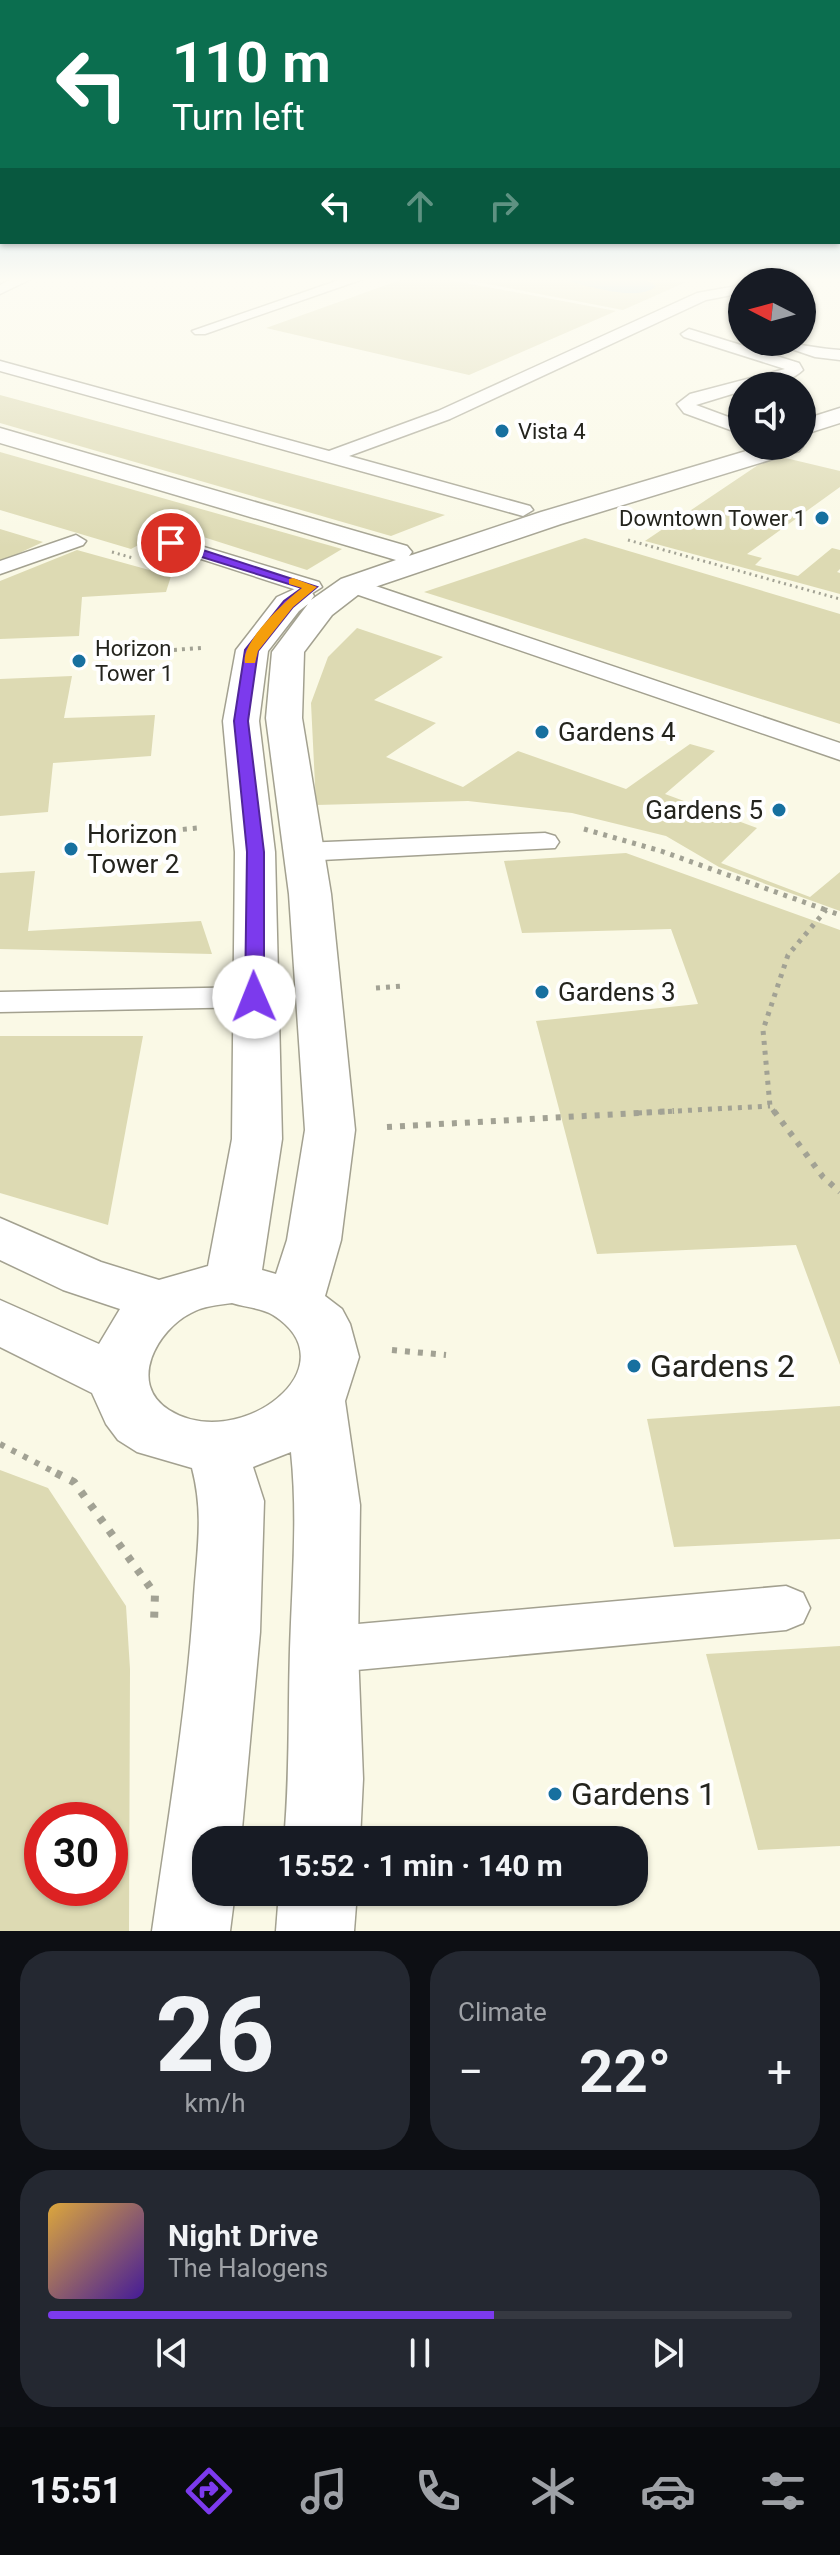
<!DOCTYPE html>
<meta charset="utf-8">
<style>
:root{--surface:#171b24;--page:#242831;--text:#f1f3f6;--muted:#9ea1a6;--line:#363941;--accent:#7c3aed}
body{margin:0;font-family:Roboto,sans-serif;background:var(--page);color:var(--text);height:100vh;display:flex;flex-direction:column;font-size:30px;white-space:nowrap}
*{box-sizing:border-box;margin:0}
p{font-size:26px;color:var(--muted)}
.icon{flex:none;width:44px;height:44px;fill:none;stroke:currentColor;stroke-width:2;stroke-linecap:round;stroke-linejoin:round}
.map{position:relative;height:1931px;overflow:hidden}
.panel{display:flex;flex-direction:column;gap:20px;padding:20px;background:#0d0f14;flex:1}
.panel>*{flex:none}
.guide{position:absolute;left:0px;top:0px;width:840px;height:244px;box-shadow:0 2px 6px #0004;background:#0b6e4f;color:#fff;overflow:hidden}
.needle{width:52px;rotate:276deg}
.controls{position:absolute;left:728px;top:268px;display:grid;gap:16px}
.controls a{display:grid;place-items:center;width:88px;height:88px;border-radius:50%;background:var(--surface);box-shadow:0 2px 6px #0004;font-size:40px}
.speed{position:absolute;left:24px;top:1802px;display:flex;gap:16px;font-size:40px;font-weight:700;text-align:center}
.speed>*{display:grid;place-content:center;width:104px;height:104px;border-radius:50%;background:var(--surface);box-shadow:0 2px 6px #0004;line-height:1}
.speed .limit{border:12px solid #d22;background:#fff;color:#111}
.pin{position:absolute;display:grid;place-items:center;width:68px;height:68px;color:#fff;margin:-34px;border:4px solid #fff;border-radius:50%;box-shadow:0 2px 8px #0007}
.me{position:absolute;width:88px;margin:-44px;rotate:359deg;stroke-linejoin:round;filter:drop-shadow(0 0 6px #0008)}
.turn{display:flex;align-items:center;gap:28px;height:168px;padding:0 40px;font-size:36px}
.turn .icon{width:104px;height:104px;stroke-width:2.5}
.turn b{display:block;font-size:56px;line-height:68px}
.lanes{display:flex;align-items:center;height:76px;padding:0 40px;background:#0003;justify-content:center;gap:40px;direction:ltr}
.lanes .off{opacity:.35}
.big{font-size:60px;font-weight:700;line-height:1.1}
.panel .widget{flex:1;display:flex;flex-direction:column;justify-content:center;gap:12px;min-width:0;padding:0 28px;border-radius:32px;background:var(--page)}
.panel .dial{align-items:center;gap:0}
.dial b{font-size:104px;line-height:1}
.song{display:flex;align-items:center;gap:24px}
.cover{width:96px;height:96px;border-radius:12px;background:linear-gradient(135deg,hsl(40 70% 55%),hsl(260 70% 35%))}
.played{height:8px;border-radius:4px;background:linear-gradient(90deg,var(--accent) 60%,var(--line) 60%)}
.keys{display:flex;justify-content:space-around;direction:ltr}
.heat{display:flex;justify-content:space-between;align-items:center;font-size:44px;direction:ltr}
.panel .tiles{flex:1;display:grid;gap:20px;grid-template-columns:1fr 1fr}
.widget:last-child{grid-column:span 2}
.trip{position:absolute;left:192px;top:1826px;width:456px;height:80px;border-radius:32px;background:var(--surface);box-shadow:0 2px 6px #0004;font-weight:700;line-height:80px;text-align:center}
.tab-bar{display:flex;height:128px;justify-content:space-around;align-items:center;background:#090b0e;color:var(--muted)}
.tab-bar .icon{width:56px;height:56px}
.tab-bar .active{color:var(--accent)}
.tab-bar b{font-size:36px;color:var(--text)}
.map>svg:first-child{display:block}
</style>
<div class="map">
<svg width="840" height="1931" viewBox="0 0 840 1931">
<rect width="100%" height="100%" fill="#faf9e6"/>
<g fill="#dddab3" fill-rule="evenodd">
<path d="M 406,278 L 439,278 L 616,311 L 469,375 L 266,328 Z"/>
<path d="M 456,278 L 663,278 L 686,282 L 623,310 Z"/>
<path d="M 0,395 L 445,515 L 391,536 L 0,423 Z"/>
<path d="M 0,452 L 342,549 L 307,570 L 172,527 L 131,549 L 0,510 Z"/>
<path d="M 773,455 L 840,471 L 840,487 L 747,554 L 762,558 L 755,565 L 798,576 L 832,548 L 840,550 L 840,569 L 837,572 L 840,573 L 840,594 L 645,541 Z"/>
<path d="M 0,529 L 43,542 L 0,562 Z"/>
<path d="M 585,538 L 840,614 L 840,724 L 424,592 Z"/>
<path d="M 77,550 L 171,576 L 166,592 L 82,597 L 79,636 L 0,639 L 0,581 Z"/>
<path d="M 357,628 L 443,657 L 374,700 L 436,723 L 386,757 L 463,787 L 518,751 L 626,789 L 690,744 L 715,751 L 665,794 L 757,828 L 721,863 L 810,897 L 840,872 L 840,911 L 719,867 L 666,836 L 572,813 L 468,801 L 316,805 L 311,703 L 328,657 Z"/>
<path d="M 72,676 L 64,718 L 155,715 L 151,756 L 53,763 L 48,812 L 0,816 L 0,679 Z"/>
<path d="M 626,853 L 840,930 L 840,1365 L 796,1245 L 597,1254 L 536,1021 L 698,1004 L 671,929 L 522,933 L 504,861 Z"/>
<path d="M 35,871 L 28,931 L 201,921 L 212,954 L 0,949 L 0,873 Z"/>
<path d="M 0,1036 L 143,1036 L 108,1225 L 0,1193 Z"/>
<path d="M 840,1406 L 840,1539 L 674,1547 L 647,1419 Z"/>
<path d="M 0,1470 L 48,1488 L 126,1606 L 130,1669 L 129,1931 L 0,1931 ZM 42,1820 L 110,1820 L 110,1888 L 42,1888 Z"/>
<path d="M 840,1646 L 840,1846 L 758,1850 L 706,1654 Z"/>
</g>
<path fill="#9ec8e6" d="M 560,278 L 644,278 L 656,286 C 639,303 582,285 560,278 Z"/>
<g fill="none" stroke-linecap="round" stroke-linejoin="round">
<defs>
<g id="service">
<path d="M 14,278 L 33,278 L 0,294 L 0,285 Z"/>
<path d="M 345,278 L 366,278 L 205,334 L 195,334 L 192,331 Z"/>
<path d="M 794,278 L 815,278 L 802,285 L 802,282 L 789,282 Z"/>
<path d="M 742,285 L 742,293 L 706,300 L 450,419 L 349,456 L 530,506 L 533,510 L 523,516 L 0,371 L 0,361 L 329,451 L 438,411 L 697,293 Z"/>
<path d="M 689,329 L 799,363 L 803,370 C 789,384 761,386 742,386 L 742,391 L 696,405 L 742,422 L 742,433 L 736,432 L 684,413 L 677,404 L 690,394 L 785,369 L 684,337 L 681,334 Z"/>
<path d="M 771,342 C 795,342 816,349 840,350 L 840,360 L 815,357 Z"/>
<path d="M 76,535 L 86,541 L 83,545 L 0,574 L 0,561 Z"/>
<path d="M 171,537 L 319,582 L 322,587 L 311,594 L 303,592 L 164,547 L 161,543 Z"/>
<path d="M 352,578 L 840,743 L 840,760 L 344,590 L 341,585 Z"/>
<path d="M 545,833 L 555,836 L 559,842 L 555,848 L 302,861 L 292,858 L 287,852 L 292,846 L 302,843 Z"/>
<path d="M 254,987 L 266,990 L 270,997 L 266,1004 L 254,1007 L 0,1012 L 0,992 Z"/>
<path d="M 786,1586 L 803,1593 L 810,1608 L 803,1623 L 786,1630 L 324,1673 L 306,1666 L 299,1650 L 306,1634 L 324,1627 Z"/>
</g>
<g id="minor">
<path d="M 840,408 L 840,423 L 802,435 L 802,420 Z"/>
<path d="M 0,428 L 407,546 L 412,552 L 409,556 L 541,512 L 763,446 L 803,446 L 799,451 L 561,524 L 363,591 L 332,615 L 304,652 L 302,718 L 331,894 L 355,1130 L 341,1240 L 325,1296 L 342,1309 L 350,1324 L 359,1357 L 345,1401 L 360,1505 L 358,1650 L 363,1779 L 360,1840 L 284,1840 C 290,1776 288,1713 290,1649 C 292,1583 298,1518 291,1452 L 253,1467 L 264,1501 L 260,1632 L 241,1840 L 206,1840 L 206,1892 L 235,1892 L 230,1931 L 152,1931 C 168,1820 187,1708 194,1596 C 197,1550 204,1514 192,1468 L 137,1452 L 118,1440 L 106,1424 L 92,1393 L 0,1347 L 0,1300 L 99,1344 L 120,1309 L 63,1290 L 0,1260 L 0,1218 L 101,1262 L 159,1280 L 208,1266 L 232,1139 L 235,852 L 223,721 L 236,650 L 277,597 L 299,587 L 310,589 L 314,596 L 311,600 L 341,579 L 396,560 L 0,443 ZM 308,604 L 272,652 L 266,718 L 289,894 L 305,1130 L 287,1240 L 276,1274 L 262,1270 L 282,1139 L 275,852 L 259,721 L 268,651 L 299,611 ZM 232,1303 C 244,1307 262,1308 273,1315 C 354,1366 239,1454 169,1410 C 127,1384 157,1330 191,1313 C 203,1306 218,1305 232,1303 Z"/>
<path d="M 279,1892 L 357,1892 L 354,1931 L 276,1931 Z"/>
</g>
</defs>
<use href="#service" stroke="#a3a190" stroke-width="3"/>
<use href="#minor" stroke="#a3a190" stroke-width="3"/>
<g stroke="#a2a294" stroke-width="3" stroke-dasharray="2 4" stroke-linecap="butt">
<path d="M 628,540 L 840,599"/>
<path d="M 112,552 L 133,558"/>
</g>
<path stroke="#a2a294" stroke-width="4" stroke-dasharray="3 5" stroke-linecap="butt" d="M 158,651 L 201,648"/>
<g stroke="#a2a294" stroke-width="5" stroke-dasharray="4 6" stroke-linecap="butt">
<path d="M 584,829 L 661,851 L 826,910"/>
<path d="M 143,833 L 198,828"/>
<path d="M 376,988 L 402,986"/>
<path d="M 638,1113 L 770,1106"/>
<path d="M 775,1113 L 770,1106 L 763,1030 L 788,955 L 826,910 L 840,915"/>
</g>
<g stroke="#a2a294" stroke-width="6" stroke-dasharray="5 8" stroke-linecap="butt">
<path d="M 774,1111 L 823,1177 L 840,1192"/>
<path d="M 387,1127 L 674,1111"/>
<path d="M 392,1350 L 446,1355"/>
<path d="M 0,1444 L 60,1475"/>
</g>
<path stroke="#a2a294" stroke-width="8" stroke-dasharray="6 10" stroke-linecap="butt" d="M 56,1473 L 74,1482 L 155,1594 L 154,1622"/>
<use href="#service" fill="#fff" fill-rule="evenodd"/>
<use href="#minor" fill="#fff" fill-rule="evenodd"/>
</g>
<linearGradient id="sky" x2="0" y2="1"><stop stop-color="#8abce7"/><stop offset="0.51" stop-color="#fdfcf4"/><stop offset="1" stop-color="#fdfcf4" stop-opacity="0"/></linearGradient>
<rect width="840" height="548" fill="url(#sky)"/>
<path fill="#7c3aed" stroke="#51269a" stroke-width="2" d="M 166,541 L 175,541 L 317,587 L 293,607 L 258,651 L 248,721 L 264,852 L 264,997 L 254,1003 L 245,997 L 247,852 L 234,721 L 245,650 L 284,601 L 302,588 L 166,546 Z"/>
<path fill="#f59e0b" d="M 293,578 L 317,587 L 293,607 L 258,651 L 255,663 L 245,663 C 240,643 285,601 302,588 L 289,584 L 289,579 Z"/>
<g fill="#17709f" stroke="#fff" stroke-width="3">
<circle cx="502" cy="431" r="8"/>
<circle cx="822" cy="518" r="8"/>
<circle cx="79" cy="661" r="8"/>
<circle cx="542" cy="732" r="8"/>
<circle cx="779" cy="810" r="8"/>
<circle cx="71" cy="849" r="8"/>
<circle cx="542" cy="992" r="8"/>
<circle cx="634" cy="1366" r="8"/>
<circle cx="555" cy="1794" r="8"/>
</g>
<g text-anchor="middle" dominant-baseline="central" stroke-width="8" stroke-linejoin="round" paint-order="stroke">
<g font-size="22" fill="#24241d" stroke="#fff" text-anchor="start">
<text x="518" y="431">Vista 4</text>
<text x="806" y="518" text-anchor="end">Downtown Tower 1</text>
<text x="95" y="648">Horizon<tspan x="95" dy="25">Tower 1</tspan></text>
</g>
<g font-size="26" fill="#24241d" stroke="#fff" text-anchor="start">
<text x="558" y="732">Gardens 4</text>
<text x="763" y="810" text-anchor="end">Gardens 5</text>
<text x="87" y="834">Horizon<tspan x="87" dy="30">Tower 2</tspan></text>
<text x="558" y="992">Gardens 3</text>
</g>
<g font-size="32" fill="#24241d" stroke="#fff" text-anchor="start">
<text x="650" y="1366">Gardens 2</text>
<text x="571" y="1794">Gardens 1</text>
</g>
</g>
</svg>
<div class="controls">
<a><svg class="needle" viewBox="-14 -14 28 28"><path d="M0-13l5 13h-10z" fill="#e53935"/><path d="M0 13l5-13h-10z" fill="#9ea1a6"/></svg></a>
<a><svg class="icon" aria-label="sound" viewBox="0 0 24 24"><path d="M4 9h4l5-4v14l-5-4H4zM17 9q2 3 0 6"/></svg></a>
</div>
<div class="speed"><div class="limit">30</div></div>
<div class="pin" style="left:171px;top:543px;background:#d93025"><svg class="icon" aria-label="arrive" viewBox="0 0 24 24"><path d="M6 21V4h12l-3 4 3 4H6"/></svg></div>
<svg class="me" style="left:254px;top:997px" viewBox="-20 -20 40 40"><circle r="19" fill="#fff"/><path d="M0-13L10 11 0 6-10 11z" fill="#7c3aed"/></svg>
<div class="trip">15:52 · 1 min · 140 m</div>
<div class="guide">
<div class="turn"><svg class="icon" aria-label="left" viewBox="0 0 24 24"><path d="M17 20v-9H6M10 6l-5 5 5 5"/></svg><div><b>110 m</b>Turn left</div></div>
<div class="lanes"><svg class="icon" aria-label="left" viewBox="0 0 24 24"><path d="M17 20v-9H6M10 6l-5 5 5 5"/></svg><svg class="icon off" aria-label="ahead" viewBox="0 0 24 24"><path d="M12 20V5M6 11l6-6 6 6"/></svg><svg class="icon off" aria-label="right" viewBox="0 0 24 24"><path d="M7 20v-9h11M14 6l5 5-5 5"/></svg></div>
</div>
</div>
<section class="panel">
<div class="tiles">
<div class="widget dial"><b>26</b><p>km/h</p></div>
<div class="widget"><p>Climate</p>
<div class="heat"><a>−</a><b class="big">22°</b><a>+</a></div>
</div>
<div class="widget">
<div class="song"><i class="cover"></i><div><b>Night Drive</b><p>The Halogens</p></div></div>
<div class="played"></div>
<div class="keys"><svg class="icon" aria-label="previous" viewBox="0 0 24 24"><path d="M18 5L8 12l10 7zM5 5v14"/></svg><svg class="icon" aria-label="pause" viewBox="0 0 24 24"><path d="M8 5v14M16 5v14"/></svg><svg class="icon" aria-label="next" viewBox="0 0 24 24"><path d="M6 5l10 7-10 7zM19 5v14"/></svg></div>
</div>
</div>
</section>
<nav class="tab-bar">
<b>15:51</b>
<svg class="icon active" aria-label="directions" viewBox="0 0 24 24"><path d="M12 3l9 9-9 9-9-9zM9 14v-3h6M13 9l2 2-2 2"/></svg>
<svg class="icon" aria-label="music" viewBox="0 0 24 24"><path d="M9 18V5l10-2v13"/><circle cx="6" cy="18" r="3"/><circle cx="16" cy="16" r="3"/></svg>
<svg class="icon" aria-label="phone" viewBox="0 0 24 24"><path d="M5 4h4l2 5-3 2q2 4 5 5l2-3 5 2v4C11 20 4 13 5 4z"/></svg>
<svg class="icon" aria-label="climate" viewBox="0 0 24 24"><path d="M12 3v18M4 7l16 10M4 17L20 7"/></svg>
<svg class="icon" aria-label="car" viewBox="0 0 24 24"><path d="M5 17H2v-5l4-1 3-4h7l3 4 3 1v5h-3M9 17h6M6 11h13"/><circle cx="7" cy="17" r="2"/><circle cx="17" cy="17" r="2"/></svg>
<svg class="icon" aria-label="filters" viewBox="0 0 24 24"><path d="M4 7h16M4 17h16"/><circle cx="9" cy="7" r="2"/><circle cx="15" cy="17" r="2"/></svg>
</nav>
